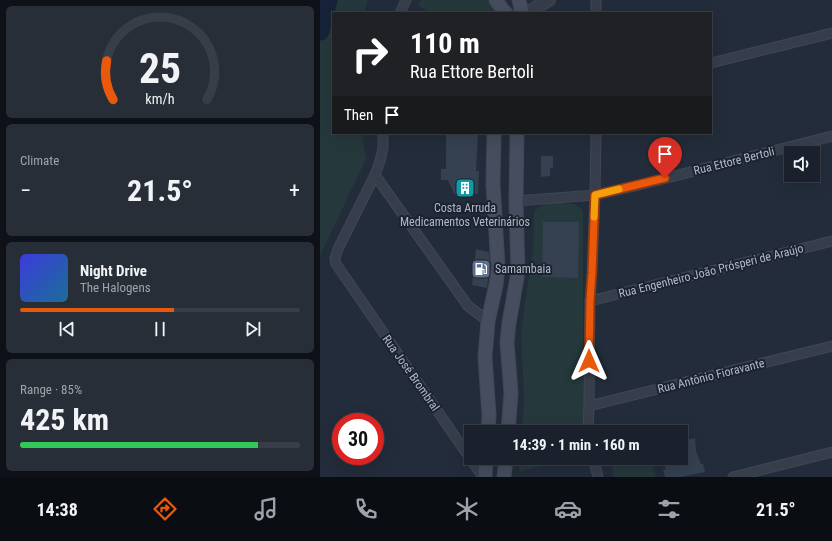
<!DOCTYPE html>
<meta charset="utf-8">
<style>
:root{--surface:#1a212c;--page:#272e38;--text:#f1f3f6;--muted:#9fa3a9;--line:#383e48;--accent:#ea580c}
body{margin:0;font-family:"Roboto Condensed",sans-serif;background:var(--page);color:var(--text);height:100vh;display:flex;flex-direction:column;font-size:15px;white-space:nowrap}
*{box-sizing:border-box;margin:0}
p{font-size:13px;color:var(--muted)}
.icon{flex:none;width:22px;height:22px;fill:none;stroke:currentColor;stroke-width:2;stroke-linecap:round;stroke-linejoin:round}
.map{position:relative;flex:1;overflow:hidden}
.side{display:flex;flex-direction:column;gap:6px;padding:6px;background:#0e1218;width:320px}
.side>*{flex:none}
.guide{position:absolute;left:12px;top:12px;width:380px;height:122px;border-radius:0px;box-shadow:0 4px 16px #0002,0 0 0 1px var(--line);background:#202124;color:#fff;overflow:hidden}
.tools{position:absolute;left:464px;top:146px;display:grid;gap:8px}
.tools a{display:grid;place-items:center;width:36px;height:36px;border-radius:0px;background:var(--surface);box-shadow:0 4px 16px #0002,0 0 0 1px var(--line);font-size:20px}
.speed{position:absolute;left:12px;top:413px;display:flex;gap:8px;font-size:20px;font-weight:700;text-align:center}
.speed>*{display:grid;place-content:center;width:52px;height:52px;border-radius:50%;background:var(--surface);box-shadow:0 4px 16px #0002,0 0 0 1px var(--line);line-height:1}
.speed .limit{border:6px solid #d22;background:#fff;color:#111}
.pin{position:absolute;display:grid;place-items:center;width:34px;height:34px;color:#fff;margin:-41px -17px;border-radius:50% 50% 50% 0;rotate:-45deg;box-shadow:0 0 4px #0007}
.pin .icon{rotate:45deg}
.me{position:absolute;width:44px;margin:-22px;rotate:0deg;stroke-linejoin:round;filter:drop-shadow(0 0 3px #0008)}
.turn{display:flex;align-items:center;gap:14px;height:84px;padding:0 12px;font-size:18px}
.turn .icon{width:52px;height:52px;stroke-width:2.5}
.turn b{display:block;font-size:28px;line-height:34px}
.then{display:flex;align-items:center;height:38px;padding:0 12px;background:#0003;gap:8px;font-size:15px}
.big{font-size:30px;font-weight:700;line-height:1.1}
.side .widget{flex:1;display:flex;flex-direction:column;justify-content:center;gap:6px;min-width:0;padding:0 14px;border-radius:6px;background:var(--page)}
.side .dial{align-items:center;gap:0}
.dial svg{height:104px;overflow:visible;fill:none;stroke:var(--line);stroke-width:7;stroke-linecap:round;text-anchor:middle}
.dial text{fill:var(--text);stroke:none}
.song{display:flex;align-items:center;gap:12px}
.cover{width:48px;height:48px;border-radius:6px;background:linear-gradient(135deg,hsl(240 70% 55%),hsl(200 70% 35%))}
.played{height:4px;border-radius:2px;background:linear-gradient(90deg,var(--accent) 55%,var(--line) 55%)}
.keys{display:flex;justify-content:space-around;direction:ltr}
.heat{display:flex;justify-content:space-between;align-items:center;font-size:22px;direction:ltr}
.charge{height:6px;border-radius:3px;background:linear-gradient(90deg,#34c759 85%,var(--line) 0)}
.trip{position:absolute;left:144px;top:425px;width:224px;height:40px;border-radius:0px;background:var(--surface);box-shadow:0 4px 16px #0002,0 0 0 1px var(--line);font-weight:700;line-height:40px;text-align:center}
.menu{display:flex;height:64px;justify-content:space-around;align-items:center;background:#0a0d12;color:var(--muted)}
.menu .icon{width:28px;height:28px}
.menu .current{color:var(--accent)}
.menu b{font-size:18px;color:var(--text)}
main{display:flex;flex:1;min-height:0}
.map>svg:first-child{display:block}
</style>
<main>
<section class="side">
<div class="widget dial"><svg viewBox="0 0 100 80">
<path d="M14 69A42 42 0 1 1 86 69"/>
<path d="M14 69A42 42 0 0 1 9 39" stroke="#ea580c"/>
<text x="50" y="56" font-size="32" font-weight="700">25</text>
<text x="50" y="72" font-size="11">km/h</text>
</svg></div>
<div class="widget"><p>Climate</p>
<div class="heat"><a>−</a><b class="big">21.5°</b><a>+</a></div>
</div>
<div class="widget">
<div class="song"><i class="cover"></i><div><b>Night Drive</b><p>The Halogens</p></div></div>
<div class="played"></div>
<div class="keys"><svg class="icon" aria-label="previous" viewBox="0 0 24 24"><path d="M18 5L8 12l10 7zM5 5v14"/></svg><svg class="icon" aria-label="pause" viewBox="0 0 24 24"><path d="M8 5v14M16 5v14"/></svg><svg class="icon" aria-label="next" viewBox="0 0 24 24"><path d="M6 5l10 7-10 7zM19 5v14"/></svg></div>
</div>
<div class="widget"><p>Range · 85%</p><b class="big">425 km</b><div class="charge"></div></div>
</section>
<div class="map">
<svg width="512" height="477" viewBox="0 0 512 477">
<rect width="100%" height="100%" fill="#232c3a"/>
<g fill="#25383c">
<path d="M 0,0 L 48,0 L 44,13 L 13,13 L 13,133 L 42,133 L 46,159 L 0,256 Z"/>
<path d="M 101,0 L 171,0 L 173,13 L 111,13 L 98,6 Z"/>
<path d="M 229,202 L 255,204 L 263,210 L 263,370 L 266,411 L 265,432 L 202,432 L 204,399 L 201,331 L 213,250 L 214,212 L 219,207 Z"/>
<path d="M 200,458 L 243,458 L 239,462 L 199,472 Z"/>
<path d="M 292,458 L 332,458 L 336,477 L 293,477 Z"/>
</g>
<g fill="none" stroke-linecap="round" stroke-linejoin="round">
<path stroke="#172338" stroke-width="19" d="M 0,31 L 8,0"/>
</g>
<g fill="#354050">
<path d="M 126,133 L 158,133 L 156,171 L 159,171 L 158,194 L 134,194 L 128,180 L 121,180 L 121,169 L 126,169 Z"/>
<path d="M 221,156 L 233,156 L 233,168 L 230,168 L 230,176 L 221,177 Z"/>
<path d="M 223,222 L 259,222 L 258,278 L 222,277 Z"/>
<path d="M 156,249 L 169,252 L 170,262 L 167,288 L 152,285 Z"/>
<path d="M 375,438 L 376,451 L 381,464 L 383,464 L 385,472 L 361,477 L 345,477 L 343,470 L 346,469 L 343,458 L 361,458 L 361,441 Z"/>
</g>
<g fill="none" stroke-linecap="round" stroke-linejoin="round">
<defs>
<g id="minor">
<path d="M 276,0 L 276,13"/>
<path d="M 80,13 L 86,0"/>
<path d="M 391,63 L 512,33"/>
<path d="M 63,133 L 63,148 L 60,161 L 55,175 L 18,249 L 15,258 L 16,264 L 163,477"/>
<path d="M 55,175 L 148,306 L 168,321"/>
<path d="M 196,201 L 275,195 L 315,186 L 512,136"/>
<path d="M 270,301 L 512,241"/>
<path d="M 269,406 L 512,346"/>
<path d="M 268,432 L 269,406 L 270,301 L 272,273 L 275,195 L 276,133"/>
<path d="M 273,458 L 278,477"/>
<path d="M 413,477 L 512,452"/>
</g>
<path id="tertiary" d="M 207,13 L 229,0"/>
<g id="secondary">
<path d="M 176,0 L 182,9 L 186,13"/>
<path d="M 199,0 L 202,13"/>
<path d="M 168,432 L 169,415 L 165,357 L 168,321 L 176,285 L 178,267 L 173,184 L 174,133"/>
<path d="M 188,432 L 191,393 L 187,342 L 189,323 L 198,272 L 196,201 L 197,133"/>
<path d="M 165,477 L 166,458"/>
<path d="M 184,477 L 186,458"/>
</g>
</defs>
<use href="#minor" stroke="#404754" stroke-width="11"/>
<use href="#tertiary" stroke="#404754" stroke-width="14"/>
<use href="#secondary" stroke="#404754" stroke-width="15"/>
<use href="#minor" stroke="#373e4b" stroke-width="9"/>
<use href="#tertiary" stroke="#373e4b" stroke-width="12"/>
<use href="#secondary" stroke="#454d5e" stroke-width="13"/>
</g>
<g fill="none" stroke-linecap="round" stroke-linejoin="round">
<defs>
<path id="route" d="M 269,361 L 270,301 L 272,273 L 275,195 L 345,178"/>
</defs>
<use href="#route" stroke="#983908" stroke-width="10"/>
<use href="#route" stroke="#ea580c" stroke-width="7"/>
<path stroke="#f59e0b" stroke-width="7" d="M 274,217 L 275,195 L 299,189"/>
</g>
<defs>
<symbol id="building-square" viewBox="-11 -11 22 22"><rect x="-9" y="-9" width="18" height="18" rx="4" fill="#0f9aa8" stroke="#1c2330"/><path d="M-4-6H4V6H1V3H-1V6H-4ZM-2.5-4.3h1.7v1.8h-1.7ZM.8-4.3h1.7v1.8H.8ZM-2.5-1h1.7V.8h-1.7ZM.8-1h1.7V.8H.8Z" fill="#fff"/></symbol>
<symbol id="fuel-square" viewBox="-11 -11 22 22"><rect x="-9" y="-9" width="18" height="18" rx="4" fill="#5c6f8a" stroke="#1c2330"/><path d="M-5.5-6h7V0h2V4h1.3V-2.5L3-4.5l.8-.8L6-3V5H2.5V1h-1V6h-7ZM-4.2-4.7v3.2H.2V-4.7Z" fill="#fff"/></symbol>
</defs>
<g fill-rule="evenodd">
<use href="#building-square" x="134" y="177" width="22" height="22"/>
<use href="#fuel-square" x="150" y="258" width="22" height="22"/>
</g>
<g text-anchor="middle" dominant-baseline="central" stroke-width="4" stroke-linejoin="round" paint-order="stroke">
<g font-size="12" fill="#b2b9c6" stroke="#1c2330">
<text transform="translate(414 161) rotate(-14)">Rua Ettore Bertoli</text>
<text transform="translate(391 271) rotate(-14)">Rua Engenheiro João Prósperi de Araújo</text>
<text transform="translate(91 373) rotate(55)">Rua José Brombral</text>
<text transform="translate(391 376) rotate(-14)">Rua Antônio Fioravante</text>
</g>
<g font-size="12" fill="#b2b9c6" stroke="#1c2330">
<text x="145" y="208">Costa Arruda<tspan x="145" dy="14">Medicamentos Veterinários</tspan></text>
<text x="175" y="269" text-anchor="start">Samambaia</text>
</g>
</g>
</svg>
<div class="tools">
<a><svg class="icon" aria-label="sound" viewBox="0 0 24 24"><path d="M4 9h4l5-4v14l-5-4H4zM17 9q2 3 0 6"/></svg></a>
</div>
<div class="speed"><div class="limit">30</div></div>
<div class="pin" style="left:345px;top:178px;background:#d93025"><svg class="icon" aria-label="arrive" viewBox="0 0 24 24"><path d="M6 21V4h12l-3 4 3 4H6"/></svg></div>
<svg class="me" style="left:269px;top:361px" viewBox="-20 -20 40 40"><path d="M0-17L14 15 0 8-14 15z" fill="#ea580c" stroke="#fff" stroke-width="4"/></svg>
<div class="trip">14:39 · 1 min · 160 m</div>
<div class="guide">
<div class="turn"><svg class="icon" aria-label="right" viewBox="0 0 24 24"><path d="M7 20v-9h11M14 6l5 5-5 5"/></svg><div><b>110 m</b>Rua Ettore Bertoli</div></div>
<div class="then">Then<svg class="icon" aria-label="arrive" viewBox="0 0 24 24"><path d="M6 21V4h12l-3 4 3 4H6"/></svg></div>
</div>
</div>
</main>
<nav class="menu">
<b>14:38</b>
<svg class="icon current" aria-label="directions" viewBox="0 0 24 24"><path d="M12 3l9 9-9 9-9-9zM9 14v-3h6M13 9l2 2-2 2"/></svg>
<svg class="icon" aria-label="music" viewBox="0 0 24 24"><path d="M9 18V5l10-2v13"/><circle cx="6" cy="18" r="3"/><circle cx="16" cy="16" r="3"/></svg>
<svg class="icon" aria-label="phone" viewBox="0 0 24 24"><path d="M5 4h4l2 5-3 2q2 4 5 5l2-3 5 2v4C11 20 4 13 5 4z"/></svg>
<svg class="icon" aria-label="climate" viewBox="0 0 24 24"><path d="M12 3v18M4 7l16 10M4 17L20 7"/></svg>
<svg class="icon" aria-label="car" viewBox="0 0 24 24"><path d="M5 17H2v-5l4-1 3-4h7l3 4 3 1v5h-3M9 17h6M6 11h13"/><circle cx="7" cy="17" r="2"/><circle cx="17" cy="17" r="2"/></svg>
<svg class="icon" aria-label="filters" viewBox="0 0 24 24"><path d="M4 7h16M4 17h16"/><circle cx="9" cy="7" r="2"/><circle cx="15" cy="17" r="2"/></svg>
<b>21.5°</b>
</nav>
